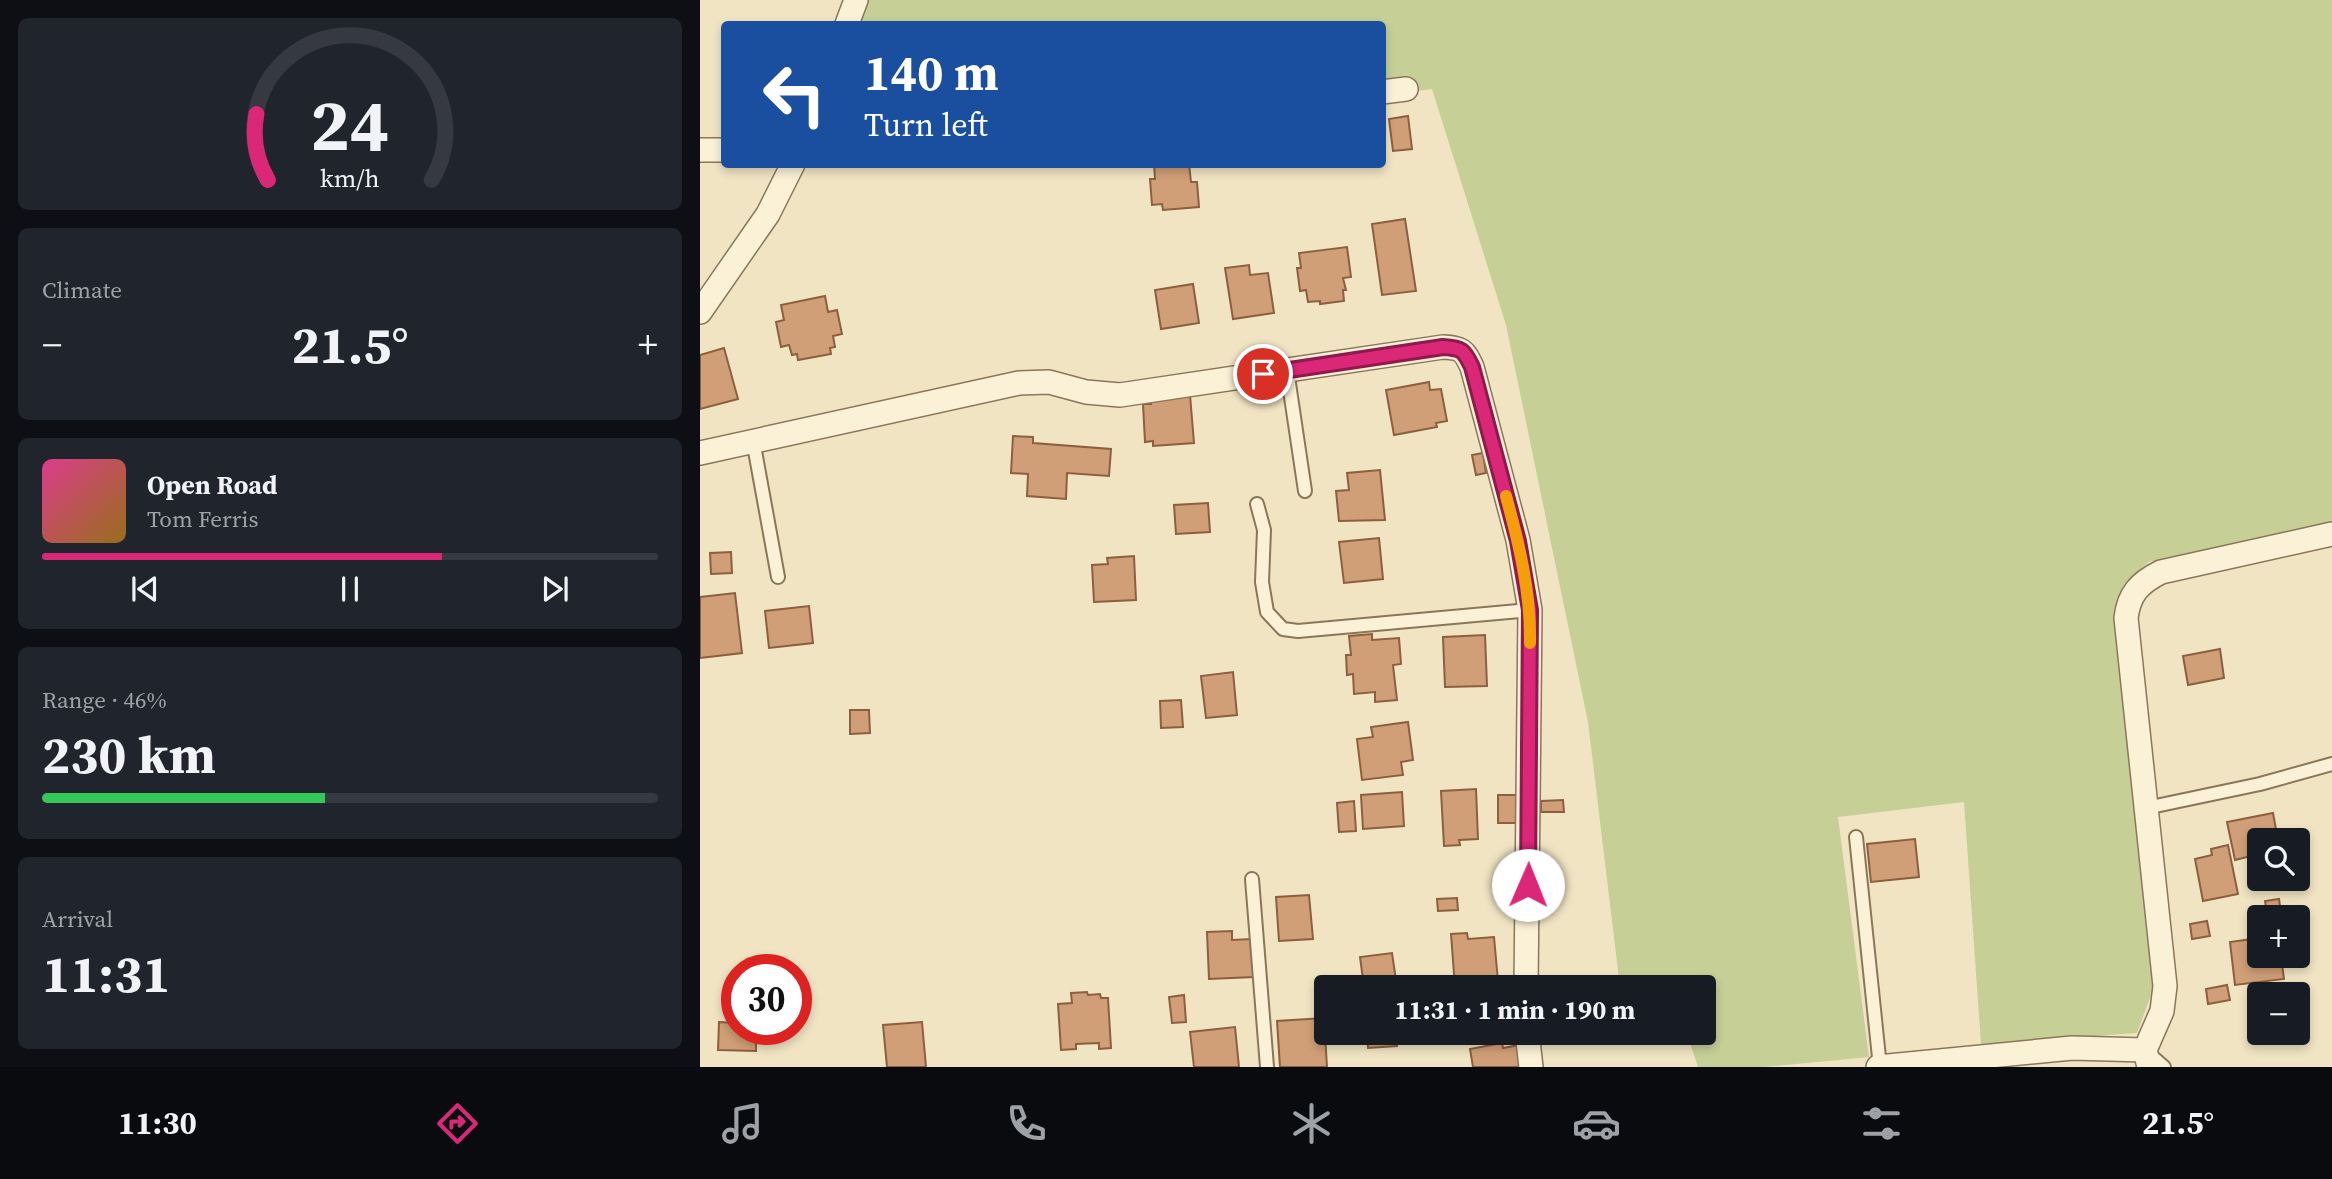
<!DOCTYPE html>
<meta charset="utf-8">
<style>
:root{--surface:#171b24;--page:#20242c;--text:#f1f3f6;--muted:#9ea1a6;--line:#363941;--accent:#db2777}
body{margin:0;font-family:"Source Serif 4",serif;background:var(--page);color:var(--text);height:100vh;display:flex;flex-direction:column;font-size:26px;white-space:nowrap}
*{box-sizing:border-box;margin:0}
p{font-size:23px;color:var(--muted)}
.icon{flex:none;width:38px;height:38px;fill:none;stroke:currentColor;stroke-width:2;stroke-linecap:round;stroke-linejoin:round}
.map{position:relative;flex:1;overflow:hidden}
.panel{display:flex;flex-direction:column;gap:18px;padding:18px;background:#0d0f14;width:700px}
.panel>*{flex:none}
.banner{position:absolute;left:21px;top:21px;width:665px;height:147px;border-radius:7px;box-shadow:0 4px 10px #0003;background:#1a4fa0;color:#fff;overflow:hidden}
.buttons{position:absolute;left:1547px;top:828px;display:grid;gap:14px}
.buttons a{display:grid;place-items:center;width:63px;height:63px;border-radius:7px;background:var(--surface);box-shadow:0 4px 10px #0003;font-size:35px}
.speed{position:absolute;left:21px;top:954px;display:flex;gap:14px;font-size:35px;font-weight:700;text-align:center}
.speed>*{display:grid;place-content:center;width:91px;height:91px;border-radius:50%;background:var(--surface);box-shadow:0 4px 10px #0003;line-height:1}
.speed .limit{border:10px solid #d22;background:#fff;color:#111}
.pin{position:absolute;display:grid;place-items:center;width:60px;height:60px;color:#fff;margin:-30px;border:4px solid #fff;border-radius:50%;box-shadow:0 2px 7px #0007}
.me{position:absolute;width:77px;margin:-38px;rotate:1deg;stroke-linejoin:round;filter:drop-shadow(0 0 5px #0008)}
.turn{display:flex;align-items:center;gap:24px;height:147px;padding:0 28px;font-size:32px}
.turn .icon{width:91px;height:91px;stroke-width:2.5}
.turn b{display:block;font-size:49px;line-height:60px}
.big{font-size:52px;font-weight:700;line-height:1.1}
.panel .widget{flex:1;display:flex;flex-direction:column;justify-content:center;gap:10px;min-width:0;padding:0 24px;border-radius:10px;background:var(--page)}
.panel .dial{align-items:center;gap:0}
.dial svg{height:182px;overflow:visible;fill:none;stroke:var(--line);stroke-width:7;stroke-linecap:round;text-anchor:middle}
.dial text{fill:var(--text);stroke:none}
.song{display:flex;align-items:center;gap:21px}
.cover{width:84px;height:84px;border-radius:10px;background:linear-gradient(135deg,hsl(330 70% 55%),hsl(40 70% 35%))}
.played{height:7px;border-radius:4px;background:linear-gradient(90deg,var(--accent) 65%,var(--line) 65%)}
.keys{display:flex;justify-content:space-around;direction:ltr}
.heat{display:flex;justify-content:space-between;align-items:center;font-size:38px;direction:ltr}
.charge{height:10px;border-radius:5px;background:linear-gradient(90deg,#34c759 46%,var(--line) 0)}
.trip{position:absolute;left:614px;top:975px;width:402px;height:70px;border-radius:7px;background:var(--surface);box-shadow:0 4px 10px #0003;font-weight:700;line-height:70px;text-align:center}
.dock{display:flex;height:112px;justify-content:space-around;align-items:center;background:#090b0e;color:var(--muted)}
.dock .icon{width:49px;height:49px}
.dock .selected{color:var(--accent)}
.dock b{font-size:32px;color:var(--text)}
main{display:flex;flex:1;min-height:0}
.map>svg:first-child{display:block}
</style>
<main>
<section class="panel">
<div class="widget dial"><svg viewBox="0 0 100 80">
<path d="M14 69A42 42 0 1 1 86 69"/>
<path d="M14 69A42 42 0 0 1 9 40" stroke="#db2777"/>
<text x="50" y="56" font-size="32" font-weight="700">24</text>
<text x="50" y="72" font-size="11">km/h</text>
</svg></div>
<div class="widget"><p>Climate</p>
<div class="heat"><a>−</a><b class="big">21.5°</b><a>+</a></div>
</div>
<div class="widget">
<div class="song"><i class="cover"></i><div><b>Open Road</b><p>Tom Ferris</p></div></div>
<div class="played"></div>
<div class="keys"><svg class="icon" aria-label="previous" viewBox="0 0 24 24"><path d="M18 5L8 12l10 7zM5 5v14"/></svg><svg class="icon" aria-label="pause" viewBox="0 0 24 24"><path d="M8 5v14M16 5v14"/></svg><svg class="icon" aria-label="next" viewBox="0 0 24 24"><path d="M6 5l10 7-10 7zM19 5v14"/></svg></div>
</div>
<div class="widget"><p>Range · 46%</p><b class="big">230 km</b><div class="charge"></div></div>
<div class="widget"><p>Arrival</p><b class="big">11:31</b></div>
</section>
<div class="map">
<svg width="1632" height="1067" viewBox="0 0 1632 1067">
<rect width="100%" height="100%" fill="#f0e4c3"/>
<path fill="#c6cf96" d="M 157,0 L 1632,0 L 1632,522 L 1449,562 L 1423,586 L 1421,626 L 1454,987 L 1437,1033 L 1281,1044 L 1264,802 L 1138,817 L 1169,1057 L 1064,1067 L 998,1067 L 990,1043 L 926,1042 L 925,1033 L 1004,1032 L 1004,987 L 920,987 L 888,722 L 806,325 L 732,89 L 683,95 L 682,24 L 149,24 Z"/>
<g fill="#d09f77" stroke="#8c5f3e" stroke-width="2">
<path d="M 708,116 L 712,149 L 693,151 L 689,119 Z"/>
<path d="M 454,164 L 489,164 L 491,182 L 497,182 L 499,207 L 463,210 L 462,204 L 452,205 L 450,179 L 455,179 Z"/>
<path d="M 705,219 L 716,291 L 682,295 L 672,224 Z"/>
<path d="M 647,247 L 651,277 L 643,278 L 646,290 L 643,290 L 644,301 L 620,304 L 620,301 L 608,302 L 606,290 L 600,291 L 597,268 L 601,268 L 599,253 Z"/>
<path d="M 549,265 L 550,275 L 568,273 L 574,313 L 533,319 L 525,268 Z"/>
<path d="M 493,284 L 499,323 L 461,329 L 455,290 Z"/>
<path d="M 125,296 L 128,312 L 137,310 L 142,334 L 133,336 L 135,347 L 130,348 L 131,354 L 98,360 L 97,354 L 92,355 L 89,345 L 81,347 L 76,322 L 84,320 L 81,305 Z"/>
<path d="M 24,348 L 38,399 L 0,409 L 0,355 Z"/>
<path d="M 729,382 L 730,390 L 741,389 L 747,421 L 736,423 L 737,427 L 694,435 L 686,390 Z"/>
<path d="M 490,395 L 494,443 L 453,446 L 453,441 L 445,442 L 443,404 L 451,404 L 451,398 Z"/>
<path d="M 313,436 L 333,437 L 333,443 L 411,449 L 409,476 L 367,473 L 366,499 L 327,496 L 328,474 L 311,473 Z"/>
<path d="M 783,453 L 786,473 L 776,475 L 772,455 Z"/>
<path d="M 680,470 L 685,520 L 639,521 L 636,491 L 649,490 L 647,473 Z"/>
<path d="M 508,503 L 510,532 L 476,534 L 474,505 Z"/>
<path d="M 679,538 L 683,579 L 644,583 L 639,542 Z"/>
<path d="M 31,552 L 32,573 L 11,574 L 10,553 Z"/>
<path d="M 434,556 L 436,600 L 394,602 L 392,565 L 408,564 L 407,558 Z"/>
<path d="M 35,593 L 42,653 L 0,658 L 0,597 Z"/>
<path d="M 109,606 L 113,643 L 69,648 L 65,611 Z"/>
<path d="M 672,634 L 672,640 L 699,638 L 701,664 L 693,665 L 697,700 L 675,702 L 675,692 L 654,694 L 653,674 L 647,675 L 646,655 L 651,655 L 649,636 Z"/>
<path d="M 785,635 L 787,686 L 745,687 L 743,637 Z"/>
<path d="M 1520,649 L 1524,678 L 1488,685 L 1483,656 Z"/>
<path d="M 533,672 L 537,715 L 506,718 L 501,676 Z"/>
<path d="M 481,700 L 483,727 L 461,728 L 460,701 Z"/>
<path d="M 150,710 L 169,710 L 170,733 L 150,734 Z"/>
<path d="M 708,722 L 713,760 L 701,762 L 703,775 L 662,780 L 657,739 L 673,737 L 671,727 Z"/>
<path d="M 776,789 L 778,839 L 759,840 L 760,845 L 744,846 L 741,791 Z"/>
<path d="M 702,792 L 704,826 L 663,829 L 661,795 Z"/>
<path d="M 798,795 L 820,795 L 821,823 L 798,823 Z"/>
<path d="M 863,800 L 864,812 L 841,812 L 841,801 Z"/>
<path d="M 654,801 L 656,831 L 639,832 L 637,803 Z"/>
<path d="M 1573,813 L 1578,840 L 1559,840 L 1559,860 L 1552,861 L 1551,856 L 1535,860 L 1527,822 Z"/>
<path d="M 1215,839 L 1219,877 L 1171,882 L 1167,844 Z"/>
<path d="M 1528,845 L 1538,894 L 1503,901 L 1495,859 L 1512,855 L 1511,849 Z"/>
<path d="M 609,895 L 613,939 L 579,941 L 576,897 Z"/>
<path d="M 757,898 L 758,910 L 738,911 L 737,899 Z"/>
<path d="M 1579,899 L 1581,913 L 1567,914 L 1565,901 Z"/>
<path d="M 1507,921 L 1510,936 L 1492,939 L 1490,924 Z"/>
<path d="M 532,931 L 532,940 L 552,939 L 554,977 L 509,979 L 507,932 Z"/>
<path d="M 767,933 L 768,939 L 794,937 L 798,981 L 782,982 L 782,987 L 755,987 L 751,934 Z"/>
<path d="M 1559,938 L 1559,956 L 1581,956 L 1584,979 L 1535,985 L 1530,942 Z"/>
<path d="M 692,953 L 697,987 L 664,987 L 660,957 Z"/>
<path d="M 1527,985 L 1530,1000 L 1508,1004 L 1506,989 Z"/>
<path d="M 387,992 L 388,995 L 400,994 L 401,998 L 408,998 L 411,1048 L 399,1049 L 399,1043 L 376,1044 L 376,1049 L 361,1050 L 358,1004 L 372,1003 L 371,993 Z"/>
<path d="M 484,995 L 486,1022 L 472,1023 L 469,997 Z"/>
<path d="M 37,1000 L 37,1029 L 56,1029 L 56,1051 L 18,1050 L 19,1022 L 36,1023 Z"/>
<path d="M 624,1018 L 627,1067 L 580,1067 L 577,1021 Z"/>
<path d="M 222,1022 L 226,1067 L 187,1067 L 183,1025 Z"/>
<path d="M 535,1027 L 539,1067 L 494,1067 L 490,1032 Z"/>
<path d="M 667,1032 L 695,1032 L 697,1046 L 668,1048 Z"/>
<path d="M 802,1043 L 803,1048 L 819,1045 L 823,1067 L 773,1067 L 770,1049 Z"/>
</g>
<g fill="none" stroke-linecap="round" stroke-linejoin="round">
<defs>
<g id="service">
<path d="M 587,370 L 605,491"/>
<path d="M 53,440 L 78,577"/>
<path d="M 557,504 L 564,530 L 562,582 L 567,612 L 583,629 L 598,631 L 830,610"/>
<path d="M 1446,808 L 1560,784 L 1632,764"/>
<path d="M 1156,837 L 1180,1067"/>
<path d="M 552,879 L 567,1067"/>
<path d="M 1448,1053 L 1464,1067"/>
</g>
<g id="minor">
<path d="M 147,24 L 156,0"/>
<path d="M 682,92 L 706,89"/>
<path d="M 0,150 L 24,150"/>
<path d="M 0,312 L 68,214 L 93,164"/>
<path d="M 0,453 L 319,383 L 349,382 L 386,392 L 420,395 L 743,347 C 762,348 764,350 772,367 L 818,540 L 830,610 L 826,987"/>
<path d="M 827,1032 L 831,1067"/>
<path d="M 1178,1067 L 1372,1048 L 1445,1050"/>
<path d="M 1449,1067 L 1445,1050 L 1462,1011 L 1465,986 L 1426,618 C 1429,594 1439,583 1461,572 L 1632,534"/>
</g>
</defs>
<use href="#service" stroke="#8b7659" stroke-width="16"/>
<use href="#minor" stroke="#8b7659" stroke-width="26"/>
<use href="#service" stroke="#faf1d7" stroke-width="12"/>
<use href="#minor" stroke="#faf1d7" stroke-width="23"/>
</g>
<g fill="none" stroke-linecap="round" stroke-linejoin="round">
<defs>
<path id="route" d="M 563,374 L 743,347 C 762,348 764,350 772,367 L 818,541 L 830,610 L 828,885"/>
</defs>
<use href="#route" stroke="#8e194d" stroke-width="18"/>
<use href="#route" stroke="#db2777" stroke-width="12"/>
<path stroke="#f59e0b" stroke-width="12" d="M 806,496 C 819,544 831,592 830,643"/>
</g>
</svg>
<div class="buttons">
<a><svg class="icon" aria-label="search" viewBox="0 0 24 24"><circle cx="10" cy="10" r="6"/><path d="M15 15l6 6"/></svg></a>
<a>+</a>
<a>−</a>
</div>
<div class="speed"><div class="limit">30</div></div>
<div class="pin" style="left:563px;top:374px;background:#d93025"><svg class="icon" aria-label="arrive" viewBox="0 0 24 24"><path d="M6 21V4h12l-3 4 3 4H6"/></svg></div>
<svg class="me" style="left:828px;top:885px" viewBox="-20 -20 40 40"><circle r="19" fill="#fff"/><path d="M0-13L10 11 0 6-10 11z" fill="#db2777"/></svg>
<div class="trip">11:31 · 1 min · 190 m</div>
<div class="banner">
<div class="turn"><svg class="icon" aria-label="left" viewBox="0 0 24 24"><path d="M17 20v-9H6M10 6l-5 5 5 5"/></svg><div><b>140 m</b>Turn left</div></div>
</div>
</div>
</main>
<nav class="dock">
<b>11:30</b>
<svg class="icon selected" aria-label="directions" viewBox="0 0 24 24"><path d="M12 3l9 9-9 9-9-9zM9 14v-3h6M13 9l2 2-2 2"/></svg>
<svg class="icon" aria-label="music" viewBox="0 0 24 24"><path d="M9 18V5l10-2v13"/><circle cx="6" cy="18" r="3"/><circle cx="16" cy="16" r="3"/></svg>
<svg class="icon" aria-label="phone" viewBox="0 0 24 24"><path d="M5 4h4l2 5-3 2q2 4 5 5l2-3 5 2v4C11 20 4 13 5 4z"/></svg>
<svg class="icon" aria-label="climate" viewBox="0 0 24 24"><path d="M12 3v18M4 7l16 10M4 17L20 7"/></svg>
<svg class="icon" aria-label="car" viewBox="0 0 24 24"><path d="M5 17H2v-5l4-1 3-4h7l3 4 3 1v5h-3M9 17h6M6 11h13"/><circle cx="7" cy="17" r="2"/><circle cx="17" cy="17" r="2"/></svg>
<svg class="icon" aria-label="filters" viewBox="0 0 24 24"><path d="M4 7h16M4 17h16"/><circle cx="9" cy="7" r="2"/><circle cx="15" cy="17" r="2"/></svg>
<b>21.5°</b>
</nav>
